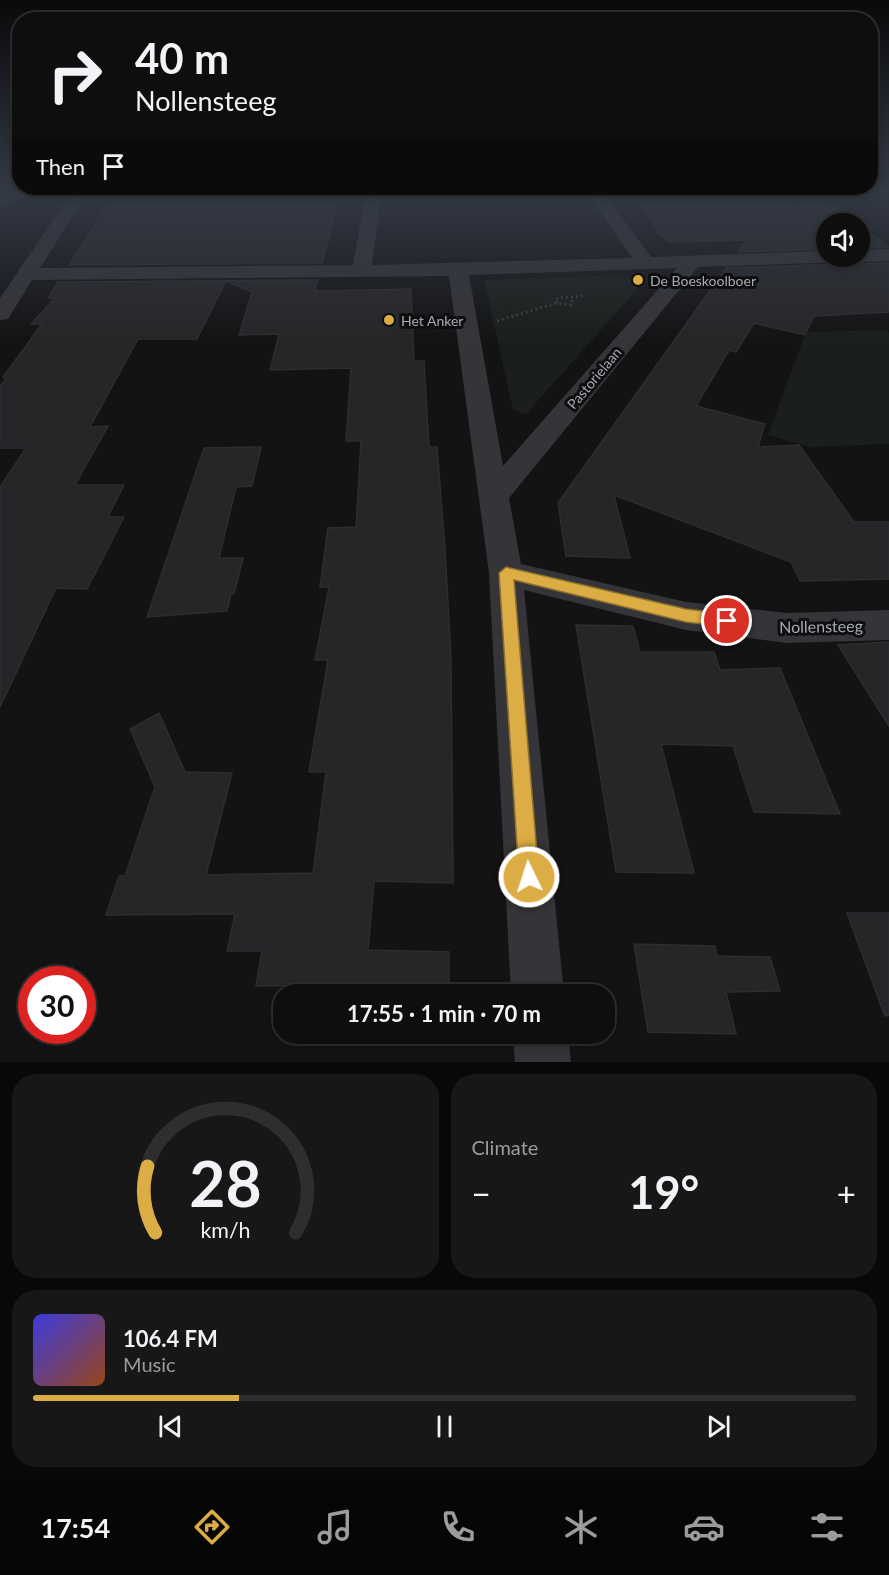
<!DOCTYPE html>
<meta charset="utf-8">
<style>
:root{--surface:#0e0e0f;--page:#171718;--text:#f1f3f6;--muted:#9b9c9e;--line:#2e2e2f;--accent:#dcad44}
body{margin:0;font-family:Lato,sans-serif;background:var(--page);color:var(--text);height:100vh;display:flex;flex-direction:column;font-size:22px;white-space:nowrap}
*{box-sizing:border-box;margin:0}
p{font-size:20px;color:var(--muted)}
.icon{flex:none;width:33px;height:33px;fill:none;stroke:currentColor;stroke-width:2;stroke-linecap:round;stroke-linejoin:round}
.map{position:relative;height:1062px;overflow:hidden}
.panel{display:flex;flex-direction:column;gap:12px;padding:12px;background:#080808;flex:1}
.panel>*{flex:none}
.banner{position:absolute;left:12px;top:12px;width:866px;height:183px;border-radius:24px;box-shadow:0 3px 9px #0003,0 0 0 2px var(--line);background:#0e0e0f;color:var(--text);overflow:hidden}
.tools{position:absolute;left:816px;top:213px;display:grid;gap:12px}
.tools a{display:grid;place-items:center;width:54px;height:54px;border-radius:50%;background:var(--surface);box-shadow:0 3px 9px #0003,0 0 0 2px var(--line);font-size:30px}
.speed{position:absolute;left:18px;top:966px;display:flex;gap:12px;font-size:30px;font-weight:700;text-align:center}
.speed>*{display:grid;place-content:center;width:78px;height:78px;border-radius:50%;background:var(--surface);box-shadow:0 3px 9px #0003,0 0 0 2px var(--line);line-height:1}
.speed .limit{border:9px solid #d22;background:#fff;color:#111}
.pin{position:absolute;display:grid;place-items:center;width:51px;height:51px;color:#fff;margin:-26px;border:3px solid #fff;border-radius:50%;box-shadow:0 2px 6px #0007}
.me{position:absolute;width:66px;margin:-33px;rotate:356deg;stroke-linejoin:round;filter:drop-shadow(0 0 4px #0008)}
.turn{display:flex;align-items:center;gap:21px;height:126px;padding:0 24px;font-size:27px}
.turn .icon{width:78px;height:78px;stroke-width:2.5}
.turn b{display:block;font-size:42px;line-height:51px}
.then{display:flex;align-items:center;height:57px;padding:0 24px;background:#0003;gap:12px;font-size:22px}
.big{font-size:45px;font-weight:700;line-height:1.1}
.panel .card{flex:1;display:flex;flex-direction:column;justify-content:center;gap:9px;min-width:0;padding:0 21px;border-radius:24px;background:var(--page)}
.panel .dial{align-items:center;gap:0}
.dial svg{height:156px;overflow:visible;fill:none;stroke:var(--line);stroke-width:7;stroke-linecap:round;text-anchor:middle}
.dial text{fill:var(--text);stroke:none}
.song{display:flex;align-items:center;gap:18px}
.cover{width:72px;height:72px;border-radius:9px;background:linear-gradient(135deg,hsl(240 70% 55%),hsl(20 70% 35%))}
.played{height:6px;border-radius:3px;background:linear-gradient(90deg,var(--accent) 25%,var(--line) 25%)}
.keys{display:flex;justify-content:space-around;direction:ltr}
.heat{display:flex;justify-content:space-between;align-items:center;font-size:33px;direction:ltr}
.panel .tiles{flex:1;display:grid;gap:12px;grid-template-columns:1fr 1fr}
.card:last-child{grid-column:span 2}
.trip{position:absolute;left:273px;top:984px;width:342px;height:60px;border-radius:24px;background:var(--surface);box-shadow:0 3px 9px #0003,0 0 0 2px var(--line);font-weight:700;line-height:60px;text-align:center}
.tabs{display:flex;height:96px;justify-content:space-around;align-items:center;background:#060606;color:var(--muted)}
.tabs .icon{width:42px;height:42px}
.tabs .active{color:var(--accent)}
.tabs b{font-size:27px;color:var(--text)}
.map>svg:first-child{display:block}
</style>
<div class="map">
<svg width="889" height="1062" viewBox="0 0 889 1062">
<rect width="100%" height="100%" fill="#131314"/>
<g fill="#1a1f1b">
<path d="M 388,191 L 581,191 L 590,204 L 438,208 L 437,197 L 387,196 Z"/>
<path d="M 622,275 L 641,285 L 526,414 L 513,410 L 484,280 Z"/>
<path d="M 886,330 L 889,333 L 889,444 L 810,447 L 768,435 L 806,332 Z"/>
</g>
<g fill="#262628" stroke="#2d2d30" stroke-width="1.5">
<path d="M 117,191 L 307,191 L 341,192 L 322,263 L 69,265 Z"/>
<path d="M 814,193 L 856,224 L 826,224 L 826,249 L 738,252 L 746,240 L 669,242 L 658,232 L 634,195 L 782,195 L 797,209 Z"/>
<path d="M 860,226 L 888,247 L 860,248 Z"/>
<path d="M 852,261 L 860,264 L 889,263 L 889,312 L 814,316 L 805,335 L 754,323 L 736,352 L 729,350 L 696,406 L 765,424 L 758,447 L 799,445 L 854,522 L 889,522 L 889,579 L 800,581 L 791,562 L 614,495 L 630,558 L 566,556 L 558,503 L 726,268 L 845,264 Z"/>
<path d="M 318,280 L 315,291 L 411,289 L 414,361 L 424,361 L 429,447 L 437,447 L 445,549 L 451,658 L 453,883 L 374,881 L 368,950 L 449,952 L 449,994 L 363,994 L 363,985 L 256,986 L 262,951 L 227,951 L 235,914 L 106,915 L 119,876 L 125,876 L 155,787 L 130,729 L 159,713 L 185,772 L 232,773 L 206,875 L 313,873 L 326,772 L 309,772 L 328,660 L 315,660 L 329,587 L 320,587 L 328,528 L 356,527 L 361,441 L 346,441 L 351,368 L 270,370 L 279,334 L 239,335 L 252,292 L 226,281 L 197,339 L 138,339 L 90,427 L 108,426 L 75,485 L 124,485 L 108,517 L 124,517 L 87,589 L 56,588 L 0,707 L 0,487 L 26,448 L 0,448 L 0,386 L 6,379 L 3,377 L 42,324 L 31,324 L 55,298 L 48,298 L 58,282 Z"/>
<path d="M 261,447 L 252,486 L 236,487 L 219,558 L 243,558 L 234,594 L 231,594 L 227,611 L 147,617 L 204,448 Z"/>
<path d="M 576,625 L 633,626 L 640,652 L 714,652 L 720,670 L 780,668 L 840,814 L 754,812 L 733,746 L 661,744 L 694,873 L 616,872 Z"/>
<path d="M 889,642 L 889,726 L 838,645 Z"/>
<path d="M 847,913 L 889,913 L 889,1015 L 885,1016 Z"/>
<path d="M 634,944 L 715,946 L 717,956 L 770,957 L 780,991 L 726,992 L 736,1034 L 648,1032 Z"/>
</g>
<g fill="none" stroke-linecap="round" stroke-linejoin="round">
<g stroke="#3b3c40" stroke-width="3" stroke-dasharray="2 3" stroke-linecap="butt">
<path d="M 557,303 L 555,300 C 562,296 575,298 585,295"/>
<path d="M 497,321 L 557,303 L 571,305 L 573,299"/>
</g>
<g fill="#353539" fill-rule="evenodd">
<path d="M 73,191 L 89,191 L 40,268 L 353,265 L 366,191 L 382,191 L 372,265 L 632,258 L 586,191 L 602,191 L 651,257 L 826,251 L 826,256 L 860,256 L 860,250 L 889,249 L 889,261 L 860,262 L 852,259 L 845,262 L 698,267 L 509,498 L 521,564 L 686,602 L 787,613 L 889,610 L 889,640 L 787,643 L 686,630 L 524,590 L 564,994 L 511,994 L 489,573 L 449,276 L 32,280 L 8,319 L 0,320 L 0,298 ZM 677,268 L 503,466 L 469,275 Z"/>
<path d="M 513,1034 L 568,1034 L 571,1062 L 515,1062 Z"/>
</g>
<path fill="#434449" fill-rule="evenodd" d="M 13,191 L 37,191 L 35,194 L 0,206 L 0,195 Z"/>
</g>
<linearGradient id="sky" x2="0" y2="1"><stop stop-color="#0a0a0b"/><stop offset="0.56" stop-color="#333945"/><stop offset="1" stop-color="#333945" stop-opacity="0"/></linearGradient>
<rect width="889" height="340" fill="url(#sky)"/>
<path fill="#dcad44" stroke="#8f702c" stroke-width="1.5" d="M 506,567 L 686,609 L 727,614 L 734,621 L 727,627 L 686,622 L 514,580 L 539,877 L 536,885 L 529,888 L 522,885 L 519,877 L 499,573 Z"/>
<g fill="#dcad44" stroke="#0e0e0f" stroke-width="2">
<circle cx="638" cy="280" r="6"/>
<circle cx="389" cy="320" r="6"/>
</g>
<g text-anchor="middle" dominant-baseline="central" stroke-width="6" stroke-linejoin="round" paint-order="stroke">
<g font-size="14" fill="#a6aab3" stroke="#0e0e0f" text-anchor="start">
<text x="650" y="280">De Boeskoolboer</text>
<text x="401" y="320">Het Anker</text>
</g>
<g font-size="14" fill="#a6aab3" stroke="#0e0e0f">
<text transform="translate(594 378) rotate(-50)">Pastorielaan</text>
</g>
<g font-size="16" fill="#a6aab3" stroke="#0e0e0f">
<text transform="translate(821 626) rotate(-1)">Nollensteeg</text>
</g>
</g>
</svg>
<div class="tools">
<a><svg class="icon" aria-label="sound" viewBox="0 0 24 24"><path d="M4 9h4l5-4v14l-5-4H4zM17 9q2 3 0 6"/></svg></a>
</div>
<div class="speed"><div class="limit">30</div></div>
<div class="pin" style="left:727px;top:621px;background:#d93025"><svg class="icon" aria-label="arrive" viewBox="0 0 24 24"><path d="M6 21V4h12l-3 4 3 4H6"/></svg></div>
<svg class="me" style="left:529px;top:877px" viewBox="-20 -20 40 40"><circle r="17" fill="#dcad44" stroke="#fff" stroke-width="3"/><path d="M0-11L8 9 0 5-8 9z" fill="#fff"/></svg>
<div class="trip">17:55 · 1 min · 70 m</div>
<div class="banner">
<div class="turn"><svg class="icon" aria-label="right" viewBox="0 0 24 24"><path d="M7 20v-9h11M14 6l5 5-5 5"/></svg><div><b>40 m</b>Nollensteeg</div></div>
<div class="then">Then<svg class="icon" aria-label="arrive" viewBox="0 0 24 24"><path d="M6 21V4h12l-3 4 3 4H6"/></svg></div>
</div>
</div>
<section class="panel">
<div class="tiles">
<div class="card dial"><svg viewBox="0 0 100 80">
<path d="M14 69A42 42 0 1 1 86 69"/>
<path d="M14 69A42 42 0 0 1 10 35" stroke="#dcad44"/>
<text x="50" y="56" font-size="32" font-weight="700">28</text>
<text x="50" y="72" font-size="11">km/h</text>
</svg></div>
<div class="card"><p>Climate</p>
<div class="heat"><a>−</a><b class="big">19°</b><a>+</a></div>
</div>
<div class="card">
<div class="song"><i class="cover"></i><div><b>106.4 FM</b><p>Music</p></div></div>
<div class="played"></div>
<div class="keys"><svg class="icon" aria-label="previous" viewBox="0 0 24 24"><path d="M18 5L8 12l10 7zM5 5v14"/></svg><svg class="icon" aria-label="pause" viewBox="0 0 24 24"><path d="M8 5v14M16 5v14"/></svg><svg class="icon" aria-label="next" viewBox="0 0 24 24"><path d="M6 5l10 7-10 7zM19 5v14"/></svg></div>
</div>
</div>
</section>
<nav class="tabs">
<b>17:54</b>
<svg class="icon active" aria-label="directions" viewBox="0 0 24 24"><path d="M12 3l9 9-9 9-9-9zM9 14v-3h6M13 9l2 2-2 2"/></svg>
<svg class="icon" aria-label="music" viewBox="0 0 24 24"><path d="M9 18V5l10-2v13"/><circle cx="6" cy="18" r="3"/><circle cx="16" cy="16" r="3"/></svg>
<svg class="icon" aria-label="phone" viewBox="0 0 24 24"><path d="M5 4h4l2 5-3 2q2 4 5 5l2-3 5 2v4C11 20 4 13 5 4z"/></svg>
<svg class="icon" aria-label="climate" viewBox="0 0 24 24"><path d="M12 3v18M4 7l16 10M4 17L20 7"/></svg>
<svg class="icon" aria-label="car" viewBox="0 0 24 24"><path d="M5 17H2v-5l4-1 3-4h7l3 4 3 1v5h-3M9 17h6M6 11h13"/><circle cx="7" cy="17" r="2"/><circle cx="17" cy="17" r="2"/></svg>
<svg class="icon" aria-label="filters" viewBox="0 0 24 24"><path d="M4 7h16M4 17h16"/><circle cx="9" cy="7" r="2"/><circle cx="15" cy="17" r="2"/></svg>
</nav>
